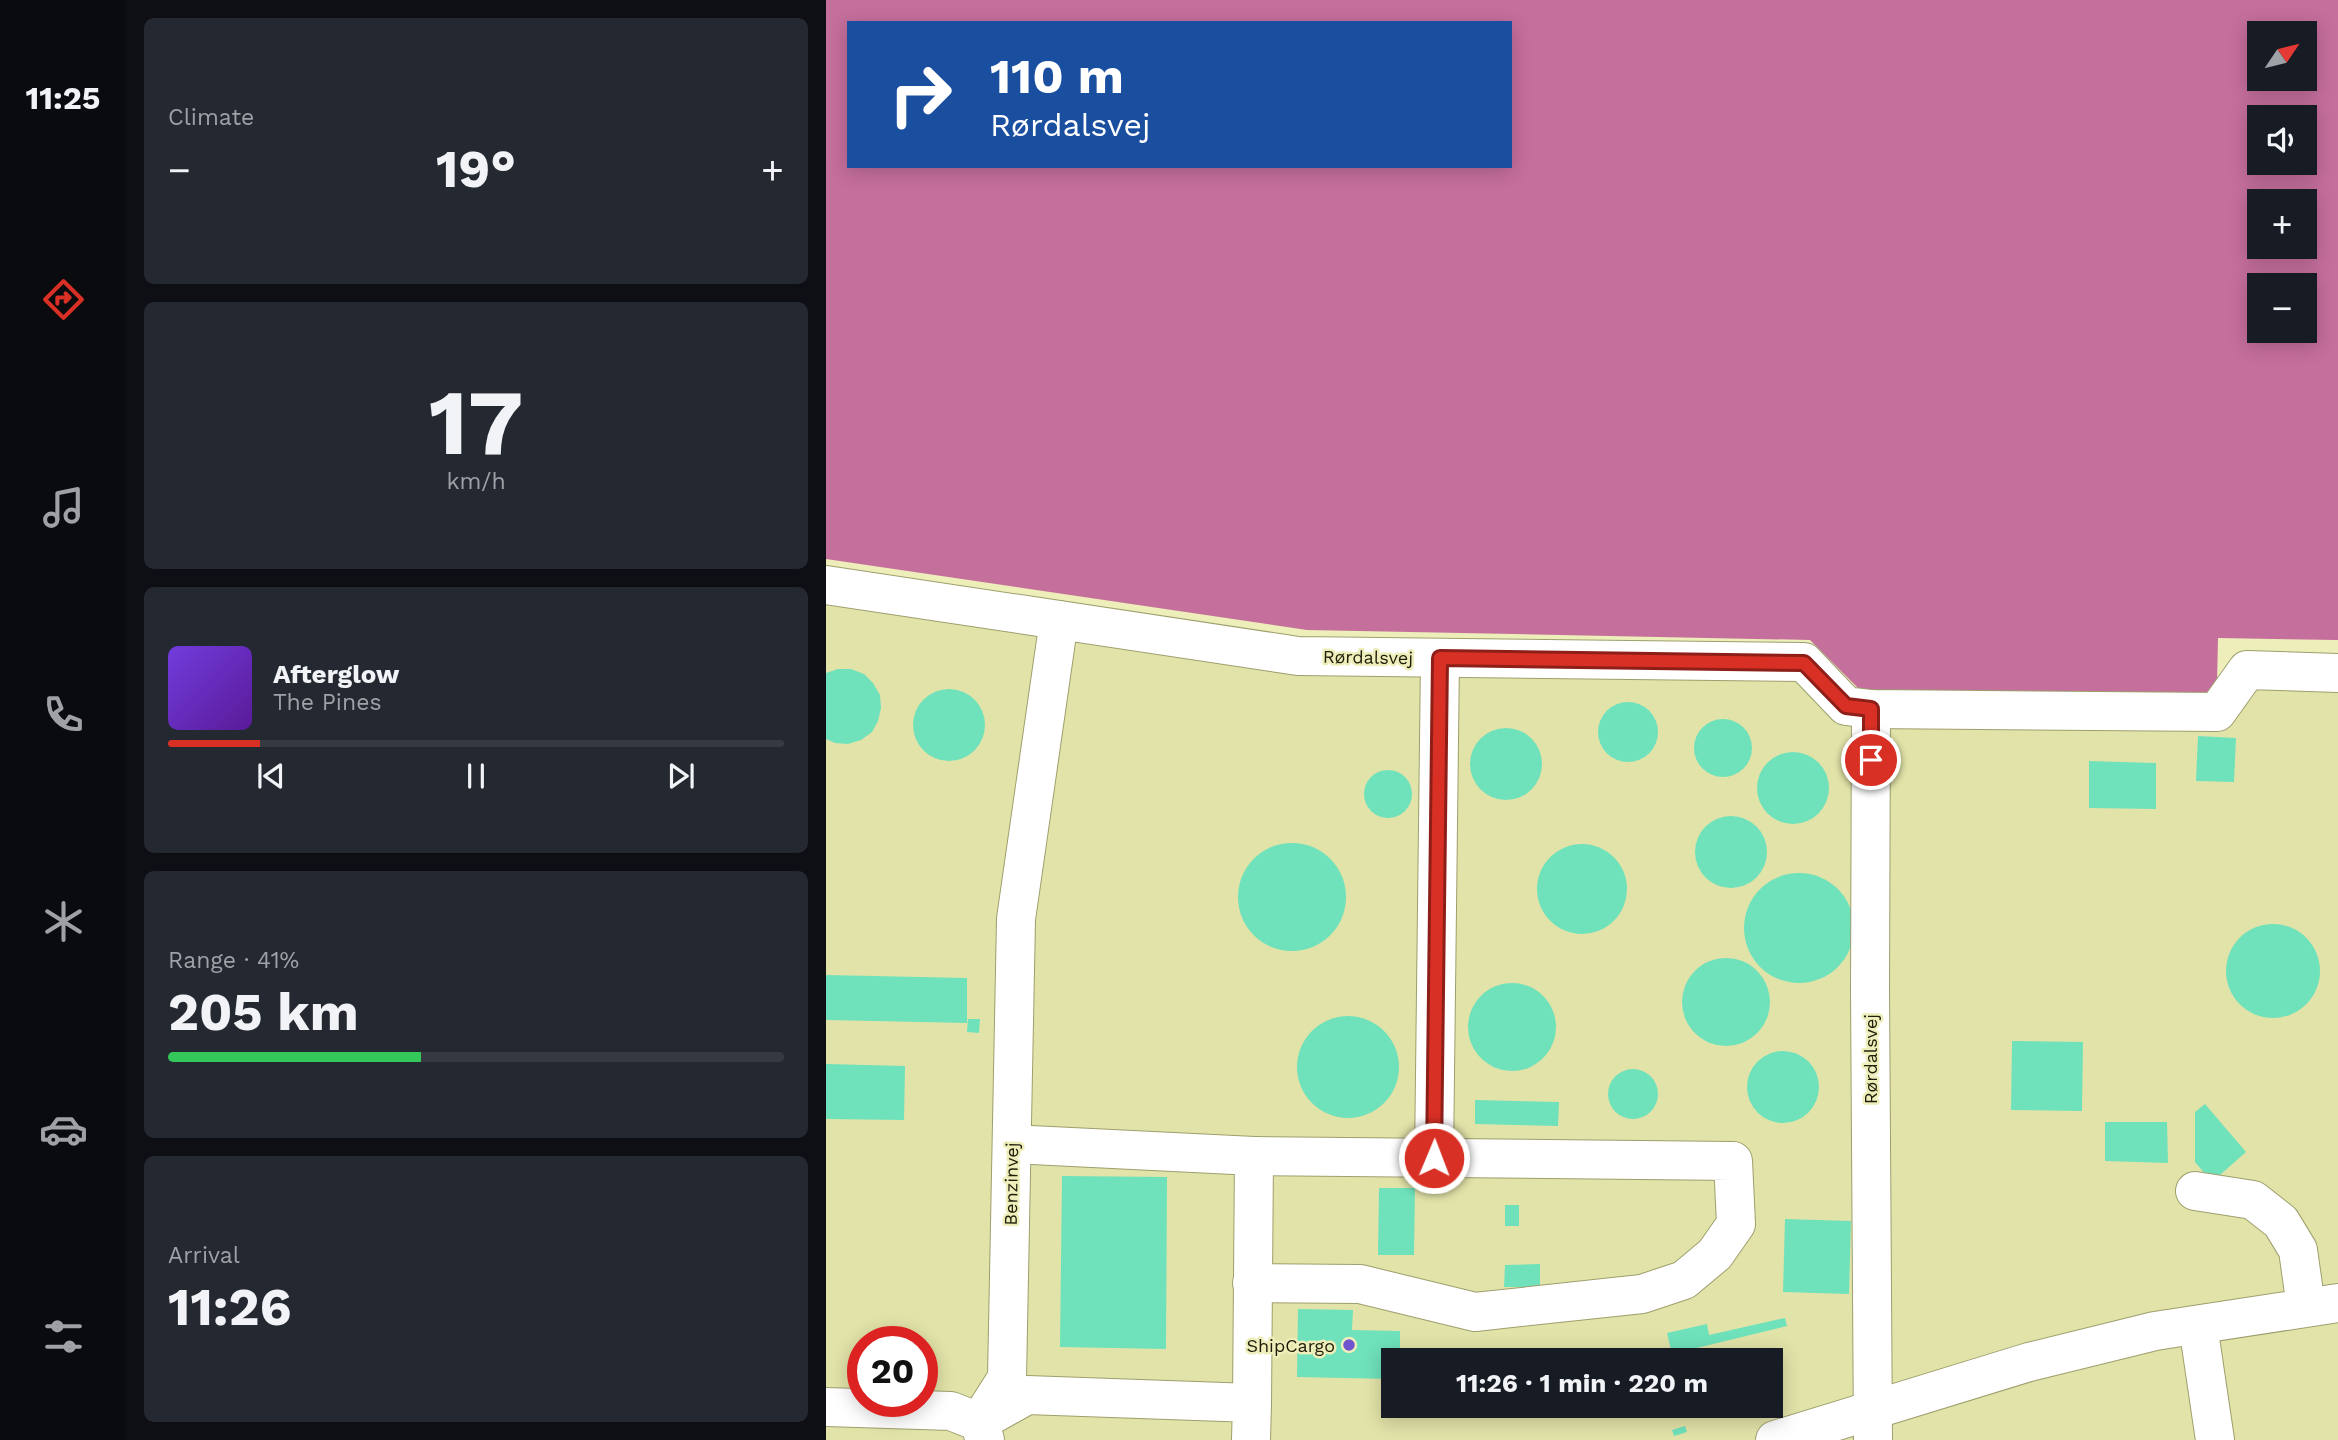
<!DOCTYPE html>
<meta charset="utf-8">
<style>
:root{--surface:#171b24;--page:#242831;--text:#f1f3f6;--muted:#9ea1a6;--line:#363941;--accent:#d93025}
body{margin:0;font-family:"Work Sans",sans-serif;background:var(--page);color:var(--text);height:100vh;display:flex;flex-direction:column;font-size:26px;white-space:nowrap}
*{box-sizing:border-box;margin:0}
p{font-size:23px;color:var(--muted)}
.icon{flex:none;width:38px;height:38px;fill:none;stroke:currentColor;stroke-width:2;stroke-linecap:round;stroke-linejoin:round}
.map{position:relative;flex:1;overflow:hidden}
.drawer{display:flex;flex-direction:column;gap:18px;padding:18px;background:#0d0f14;width:700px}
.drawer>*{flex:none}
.top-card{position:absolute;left:21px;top:21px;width:665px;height:147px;border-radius:0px;box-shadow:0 4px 18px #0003;background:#1a4fa0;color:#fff;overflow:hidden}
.needle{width:46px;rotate:55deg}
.buttons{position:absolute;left:1421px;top:21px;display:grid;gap:14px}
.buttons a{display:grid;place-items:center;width:70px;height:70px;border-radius:0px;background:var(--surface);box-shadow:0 4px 18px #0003;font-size:35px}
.speed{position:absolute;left:21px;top:1326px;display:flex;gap:14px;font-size:35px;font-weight:700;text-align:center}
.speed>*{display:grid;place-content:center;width:91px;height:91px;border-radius:50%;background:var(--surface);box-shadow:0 4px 18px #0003;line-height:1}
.speed .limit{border:10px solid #d22;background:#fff;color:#111}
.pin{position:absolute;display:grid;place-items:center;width:60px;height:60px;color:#fff;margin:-30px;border:4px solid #fff;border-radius:50%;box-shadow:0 2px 7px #0007}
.me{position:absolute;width:77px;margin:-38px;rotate:1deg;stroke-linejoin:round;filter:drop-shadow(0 0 5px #0008)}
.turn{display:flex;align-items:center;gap:24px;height:147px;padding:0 28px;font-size:32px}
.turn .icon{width:91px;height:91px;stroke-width:2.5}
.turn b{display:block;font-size:49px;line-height:60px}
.big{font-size:52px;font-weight:700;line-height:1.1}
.drawer .card{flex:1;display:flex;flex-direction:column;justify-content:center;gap:10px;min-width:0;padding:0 24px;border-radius:10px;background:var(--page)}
.drawer .dial{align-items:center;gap:0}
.dial b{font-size:91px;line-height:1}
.song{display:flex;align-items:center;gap:21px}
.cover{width:84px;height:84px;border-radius:10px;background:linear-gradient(135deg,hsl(260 70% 55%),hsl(270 70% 35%))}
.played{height:7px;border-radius:4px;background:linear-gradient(90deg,var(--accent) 15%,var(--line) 15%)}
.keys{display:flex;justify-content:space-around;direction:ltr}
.heat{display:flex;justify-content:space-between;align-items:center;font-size:38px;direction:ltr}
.charge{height:10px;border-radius:5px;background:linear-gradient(90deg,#34c759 41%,var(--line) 0)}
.trip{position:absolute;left:555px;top:1348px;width:402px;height:70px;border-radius:0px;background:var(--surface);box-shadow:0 4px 18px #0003;font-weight:700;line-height:70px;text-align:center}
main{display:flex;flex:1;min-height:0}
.menu{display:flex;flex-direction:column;width:126px;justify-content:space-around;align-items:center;background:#090b0e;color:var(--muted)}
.menu .icon{width:49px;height:49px}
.menu .active{color:var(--accent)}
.menu b{font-size:32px;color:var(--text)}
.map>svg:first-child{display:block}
</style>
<main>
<nav class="menu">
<b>11:25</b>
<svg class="icon active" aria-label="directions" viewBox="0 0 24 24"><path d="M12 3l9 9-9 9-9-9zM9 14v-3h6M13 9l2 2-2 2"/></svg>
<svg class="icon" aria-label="music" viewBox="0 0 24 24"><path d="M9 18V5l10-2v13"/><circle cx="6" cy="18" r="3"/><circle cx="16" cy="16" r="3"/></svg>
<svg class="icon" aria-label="phone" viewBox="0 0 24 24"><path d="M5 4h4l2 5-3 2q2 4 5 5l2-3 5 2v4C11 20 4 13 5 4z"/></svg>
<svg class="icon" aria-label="climate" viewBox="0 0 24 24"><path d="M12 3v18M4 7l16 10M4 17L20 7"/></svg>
<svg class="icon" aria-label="car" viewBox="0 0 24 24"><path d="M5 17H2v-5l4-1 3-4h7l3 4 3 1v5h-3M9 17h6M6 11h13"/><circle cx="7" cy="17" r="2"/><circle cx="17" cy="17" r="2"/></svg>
<svg class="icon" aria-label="filters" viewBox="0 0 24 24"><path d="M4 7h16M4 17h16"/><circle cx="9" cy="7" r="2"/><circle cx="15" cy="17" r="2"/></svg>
</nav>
<section class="drawer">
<div class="card"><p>Climate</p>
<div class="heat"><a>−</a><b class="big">19°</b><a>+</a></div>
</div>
<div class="card dial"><b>17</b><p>km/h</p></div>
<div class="card">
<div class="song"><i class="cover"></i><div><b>Afterglow</b><p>The Pines</p></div></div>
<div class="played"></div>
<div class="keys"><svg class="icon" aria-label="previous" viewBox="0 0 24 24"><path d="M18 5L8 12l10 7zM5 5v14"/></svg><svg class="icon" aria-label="pause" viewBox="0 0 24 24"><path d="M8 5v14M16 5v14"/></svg><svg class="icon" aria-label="next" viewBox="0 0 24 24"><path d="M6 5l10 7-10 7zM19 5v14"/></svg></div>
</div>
<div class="card"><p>Range · 41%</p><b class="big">205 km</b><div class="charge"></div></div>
<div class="card"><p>Arrival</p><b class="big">11:26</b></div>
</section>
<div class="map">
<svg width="1512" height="1440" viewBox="0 0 1512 1440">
<rect width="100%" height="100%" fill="#edeeba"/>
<path fill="#e2e3a8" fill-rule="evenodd" d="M 0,577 L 366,633 L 946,656 L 1016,714 L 1374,713 L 1409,661 L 1512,664 L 1512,1440 L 0,1440 ZM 37,1342 L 96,1342 L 96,1402 L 37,1402 ZM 567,1360 L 945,1360 L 945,1405 L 567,1405 Z"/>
<path fill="#c56f9c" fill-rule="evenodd" d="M 0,0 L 1512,0 L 1512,640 L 1392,638 L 1391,683 L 1379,697 L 1036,692 L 984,640 L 481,630 L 0,559 ZM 23,23 L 684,23 L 684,166 L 23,166 ZM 1433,33 L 1479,33 L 1479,79 L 1433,79 ZM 1433,117 L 1479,117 L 1479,163 L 1433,163 ZM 1433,201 L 1479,201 L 1479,247 L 1433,247 ZM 1433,285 L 1479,285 L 1479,331 L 1433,331 Z"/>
<g fill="#6fe2bb">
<path d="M 12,669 L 25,669 L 38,674 L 47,683 L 54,695 L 55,708 L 52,721 L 46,732 L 35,740 L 22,744 L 9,743 L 0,739 L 0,673 Z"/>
<circle cx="123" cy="725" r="36"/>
<circle cx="802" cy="732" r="30"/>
<circle cx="897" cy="748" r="29"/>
<circle cx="680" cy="764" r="36"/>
<path d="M 1372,736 L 1410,738 L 1408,782 L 1370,781 Z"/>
<circle cx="967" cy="788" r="36"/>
<path d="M 1263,761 L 1330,763 L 1330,809 L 1263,808 Z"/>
<circle cx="562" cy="794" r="24"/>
<circle cx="905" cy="852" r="36"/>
<circle cx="466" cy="897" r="54"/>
<circle cx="756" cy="889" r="45"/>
<circle cx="973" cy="928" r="55"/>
<circle cx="1447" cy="971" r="47"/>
<circle cx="900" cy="1002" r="44"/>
<path d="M 0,975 L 141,978 L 141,1023 L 0,1020 Z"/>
<circle cx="686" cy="1027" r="44"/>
<circle cx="522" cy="1067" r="51"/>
<path d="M 142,1019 L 154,1019 L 153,1033 L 141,1032 Z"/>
<path d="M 1186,1041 L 1257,1042 L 1256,1111 L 1185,1110 Z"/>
<circle cx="957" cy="1087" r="36"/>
<path d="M 0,1064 L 79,1066 L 78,1120 L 0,1119 Z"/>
<circle cx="807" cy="1094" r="25"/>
<path d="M 649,1100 L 733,1102 L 732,1126 L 649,1124 Z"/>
<path d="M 1379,1104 L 1420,1152 L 1386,1182 L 1369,1162 L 1369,1112 Z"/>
<path d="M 1279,1122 L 1341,1122 L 1342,1163 L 1279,1161 Z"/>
<path d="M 236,1176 L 341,1177 L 340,1349 L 234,1347 Z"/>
<path d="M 553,1188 L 589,1188 L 588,1255 L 552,1255 Z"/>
<rect x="679" y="1205" width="14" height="21"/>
<path d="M 959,1219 L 1025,1221 L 1023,1294 L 957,1292 Z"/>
<path d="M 714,1264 L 714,1287 L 678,1287 L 679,1265 Z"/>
<path d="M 472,1309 L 527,1310 L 526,1330 L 574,1331 L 574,1360 L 567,1360 L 567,1379 L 471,1377 Z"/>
<path d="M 959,1318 L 961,1326 L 846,1354 L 841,1333 L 881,1324 L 883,1335 Z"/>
<path d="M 859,1426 L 861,1432 L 848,1436 L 846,1430 Z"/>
</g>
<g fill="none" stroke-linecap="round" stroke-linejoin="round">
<defs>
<g id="minor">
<path d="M 0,585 L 472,656 L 978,662 L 1020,706 L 1045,709 L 1391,712 L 1421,670 L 1512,673"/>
<path d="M 1045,709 L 1044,990 L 1047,1440"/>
<path d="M 186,1144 L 428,1156 L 426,1403"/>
<path d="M 608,1158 L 614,658"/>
<path d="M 1369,1191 L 1427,1200 L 1455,1222 L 1472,1250 L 1480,1307"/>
<path d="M 426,1283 L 534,1284 L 649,1312 L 816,1294 L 858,1280 L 889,1254 L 910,1224 L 907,1161 L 428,1156"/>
<path d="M 1372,1325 L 1389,1440"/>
<path d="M 0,1407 L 125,1411 L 153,1422 L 201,1395 L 426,1403 L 425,1440"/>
<path d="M 159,1440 L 153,1422 L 181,1378 L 190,919 L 233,620"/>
<path d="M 949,1440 L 1203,1362 L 1329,1331 L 1512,1303"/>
</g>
</defs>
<use href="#minor" stroke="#9e9f6e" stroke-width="40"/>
<use href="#minor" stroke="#fff" stroke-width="38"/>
</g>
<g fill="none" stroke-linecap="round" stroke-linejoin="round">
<defs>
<path id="route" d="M 608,1158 L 614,658 L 978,663 L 1020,706 L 1045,709 L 1045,760"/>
</defs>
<use href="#route" stroke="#8d1f18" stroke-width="18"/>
<use href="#route" stroke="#d93025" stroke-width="12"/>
</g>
<circle fill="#6f56cf" stroke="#edeeba" stroke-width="2.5" cx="523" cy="1345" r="7"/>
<g text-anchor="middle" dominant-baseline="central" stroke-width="5" stroke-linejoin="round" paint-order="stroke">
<g font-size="18" fill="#1d1d0a" stroke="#edeeba">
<text transform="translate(542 657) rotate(1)">Rørdalsvej</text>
<text transform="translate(1044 1059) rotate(-90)">Rørdalsvej</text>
<text transform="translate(185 1184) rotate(-89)">Benzinvej</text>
</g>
<g font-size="18" fill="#1d1d0a" stroke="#edeeba" text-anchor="end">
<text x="509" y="1345">ShipCargo</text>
</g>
</g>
</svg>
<div class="buttons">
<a><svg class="needle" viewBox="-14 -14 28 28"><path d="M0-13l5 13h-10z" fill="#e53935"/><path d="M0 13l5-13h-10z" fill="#9ea1a6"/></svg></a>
<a><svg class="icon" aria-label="sound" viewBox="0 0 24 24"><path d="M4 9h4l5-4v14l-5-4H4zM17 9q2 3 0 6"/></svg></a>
<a>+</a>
<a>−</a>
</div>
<div class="speed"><div class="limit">20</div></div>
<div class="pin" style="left:1045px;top:760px;background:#d93025"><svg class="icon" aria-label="arrive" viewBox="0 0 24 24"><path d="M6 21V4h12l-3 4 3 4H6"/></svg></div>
<svg class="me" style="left:608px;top:1158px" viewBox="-20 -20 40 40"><circle r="17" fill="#d93025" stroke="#fff" stroke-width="3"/><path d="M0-11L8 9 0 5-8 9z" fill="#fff"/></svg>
<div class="trip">11:26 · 1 min · 220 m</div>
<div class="top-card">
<div class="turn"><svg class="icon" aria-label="right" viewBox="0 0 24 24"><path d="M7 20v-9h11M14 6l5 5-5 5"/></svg><div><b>110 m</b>Rørdalsvej</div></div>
</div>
</div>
</main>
